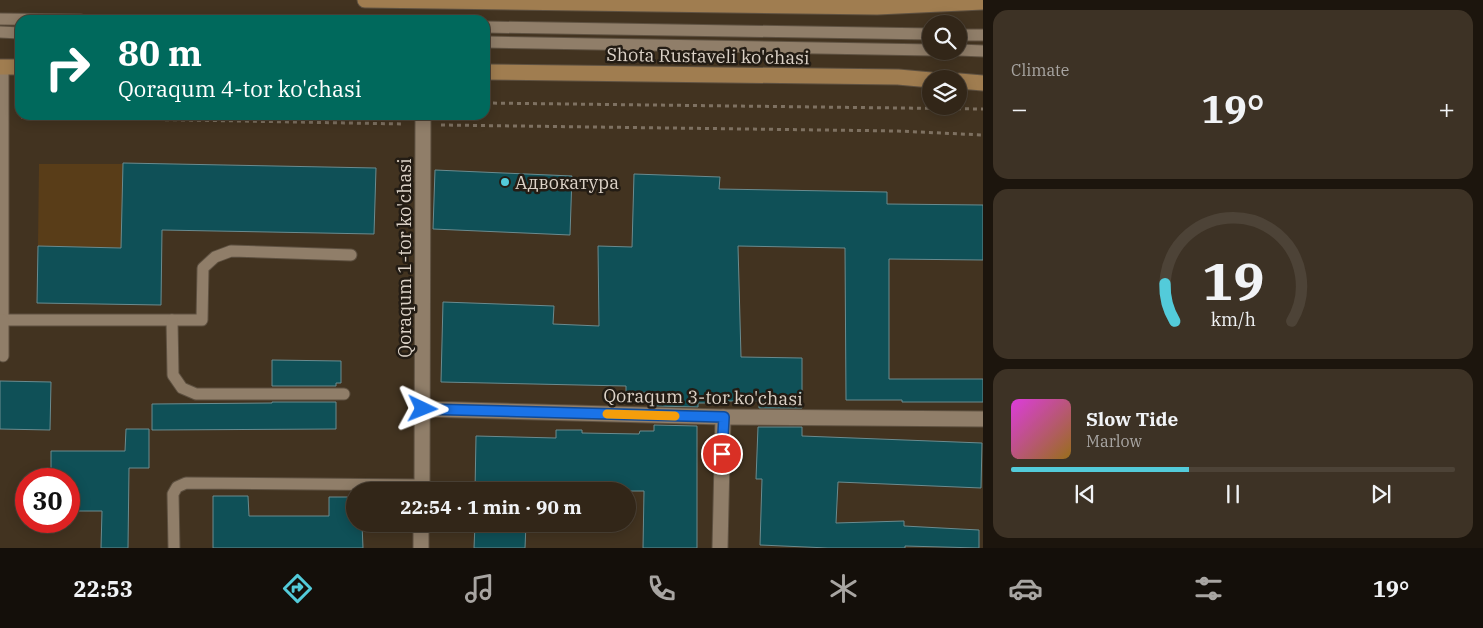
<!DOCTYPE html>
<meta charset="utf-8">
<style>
:root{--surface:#322618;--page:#3d3225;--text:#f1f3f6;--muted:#a8a5a2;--line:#4d4337;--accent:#53cbda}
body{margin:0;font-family:"IBM Plex Serif",serif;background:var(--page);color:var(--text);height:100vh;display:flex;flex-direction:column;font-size:19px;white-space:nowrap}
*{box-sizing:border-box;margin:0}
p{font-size:16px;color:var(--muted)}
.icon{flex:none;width:28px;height:28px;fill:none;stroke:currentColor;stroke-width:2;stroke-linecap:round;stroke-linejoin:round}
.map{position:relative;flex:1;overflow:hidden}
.panel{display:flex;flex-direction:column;gap:10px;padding:10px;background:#1c150d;width:500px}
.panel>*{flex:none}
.hud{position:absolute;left:15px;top:15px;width:475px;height:105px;border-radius:15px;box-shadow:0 2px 12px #0003,0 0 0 1px var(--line);background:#00695c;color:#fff;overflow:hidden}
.fabs{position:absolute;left:922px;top:15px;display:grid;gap:10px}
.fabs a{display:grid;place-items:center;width:45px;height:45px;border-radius:50%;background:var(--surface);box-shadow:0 2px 12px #0003,0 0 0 1px var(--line);font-size:25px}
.speed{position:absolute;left:15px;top:468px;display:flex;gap:10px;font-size:25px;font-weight:700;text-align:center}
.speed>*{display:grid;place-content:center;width:65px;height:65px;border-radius:50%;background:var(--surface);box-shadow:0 2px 12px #0003,0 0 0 1px var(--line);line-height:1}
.speed .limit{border:8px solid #d22;background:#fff;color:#111}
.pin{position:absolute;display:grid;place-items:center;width:42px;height:42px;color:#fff;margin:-21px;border:2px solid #fff;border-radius:50%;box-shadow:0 1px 5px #0007}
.me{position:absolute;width:55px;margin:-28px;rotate:92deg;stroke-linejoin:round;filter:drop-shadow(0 0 4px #0008)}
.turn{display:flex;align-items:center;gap:18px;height:105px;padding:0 20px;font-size:22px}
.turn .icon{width:65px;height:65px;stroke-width:2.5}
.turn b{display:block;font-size:35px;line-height:42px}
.big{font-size:38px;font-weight:800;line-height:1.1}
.panel .card{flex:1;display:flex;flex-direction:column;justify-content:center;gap:8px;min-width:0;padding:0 18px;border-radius:15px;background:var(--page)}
.panel .dial{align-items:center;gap:0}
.dial svg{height:130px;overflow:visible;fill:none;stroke:var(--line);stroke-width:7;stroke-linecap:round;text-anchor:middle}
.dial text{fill:var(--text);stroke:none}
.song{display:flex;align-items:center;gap:15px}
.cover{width:60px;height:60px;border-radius:8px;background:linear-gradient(135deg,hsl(300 70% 55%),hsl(40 70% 35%))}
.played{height:5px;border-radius:2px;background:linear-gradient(90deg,var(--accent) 40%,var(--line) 40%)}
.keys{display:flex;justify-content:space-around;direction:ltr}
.heat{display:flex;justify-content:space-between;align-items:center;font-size:28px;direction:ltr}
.trip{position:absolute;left:346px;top:482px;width:290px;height:50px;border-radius:25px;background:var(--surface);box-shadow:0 2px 12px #0003,0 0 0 1px var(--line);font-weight:800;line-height:50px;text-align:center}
.tabs{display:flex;height:80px;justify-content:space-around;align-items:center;background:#140f0a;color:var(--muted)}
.tabs .icon{width:35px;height:35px}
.tabs .selected{color:var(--accent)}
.tabs b{font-size:22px;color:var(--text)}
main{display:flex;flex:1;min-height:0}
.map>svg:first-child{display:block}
</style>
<main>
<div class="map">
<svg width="983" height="548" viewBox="0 0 983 548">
<rect width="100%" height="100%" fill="#423320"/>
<path fill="#593d18" d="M 39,164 L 123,164 L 121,248 L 38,246 Z"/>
<g fill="#0f5057" stroke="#6a8b8f">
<path d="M 123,163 L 376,168 L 374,234 L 162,230 L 161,305 L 37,303 L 38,246 L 121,248 Z"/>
<path d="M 435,170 L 572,176 L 570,235 L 433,229 Z"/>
<path d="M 634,174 L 720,177 L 719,189 L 887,192 L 887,204 L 983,205 L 983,260 L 889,259 L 889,379 L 983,379 L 983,402 L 902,402 L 902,400 L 846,400 L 845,248 L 738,246 L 741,357 L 802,358 L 802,408 L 759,408 L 759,401 L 711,401 L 711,403 L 698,403 L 698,407 L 653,406 L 653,392 L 626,393 L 626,386 L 441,382 L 443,302 L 554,306 L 553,324 L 599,326 L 598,246 L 632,247 Z"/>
<path d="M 272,360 L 341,361 L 341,383 L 336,383 L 336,386 L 272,386 Z"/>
<path d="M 0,381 L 51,382 L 50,430 L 0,429 Z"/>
<path d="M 272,402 L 336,402 L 336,429 L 152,430 L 152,404 L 272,403 Z"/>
<path d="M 654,425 L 697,426 L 697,548 L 643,548 L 644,491 L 600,491 L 600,488 L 526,486 L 526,491 L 475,491 L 476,436 L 556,438 L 556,430 L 582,430 L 582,433 L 639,434 L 640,431 L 654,431 Z"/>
<path d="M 758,427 L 802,427 L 802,436 L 982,443 L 981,488 L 838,482 L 836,523 L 904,521 L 904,526 L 979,530 L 979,548 L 905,546 L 905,548 L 828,548 L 760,545 L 762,479 L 756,479 Z"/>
<path d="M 126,429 L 149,429 L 149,468 L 129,468 L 128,548 L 101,548 L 102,511 L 69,511 L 69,479 L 51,479 L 51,451 L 125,451 Z"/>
<path d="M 213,496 L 248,496 L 249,516 L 329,516 L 329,497 L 355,497 L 355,524 L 362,524 L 363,548 L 213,548 Z"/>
<path d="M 475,524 L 526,524 L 525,548 L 474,548 Z"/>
</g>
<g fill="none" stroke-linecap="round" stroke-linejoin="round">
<defs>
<g id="lane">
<path d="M 0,19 L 81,20"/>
<path d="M 485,27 L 931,34"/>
<path d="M 0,32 L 20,33"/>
<path d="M 959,35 L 983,35"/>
<path d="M 485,42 L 931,50"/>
<path d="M 959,50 L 983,51"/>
<path d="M 3,67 L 3,320 L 202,320 L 203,268 L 215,257 L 231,251 L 351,255"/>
<path d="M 0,320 L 3,320 L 3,356"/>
<path d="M 172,320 L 173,375 L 182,388 L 196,394 L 344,394"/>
<path d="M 174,548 L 173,494 L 177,487 L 186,483 L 422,485"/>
</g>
<g id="street">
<path d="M 423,409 L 723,417 L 983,419"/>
<path d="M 422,491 L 423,115"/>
<path d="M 421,548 L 421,524"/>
<path d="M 720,548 L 723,417"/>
</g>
<g id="primary">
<path d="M 365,0 L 877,7 L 983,2"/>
<path d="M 0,67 L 20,67"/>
<path d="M 485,72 L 898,77 L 931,80"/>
<path d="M 959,81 L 983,83"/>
</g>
</defs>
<use href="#lane" stroke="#5e5141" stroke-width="13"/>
<use href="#street" stroke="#5e5141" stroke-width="17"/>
<use href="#primary" stroke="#5e5141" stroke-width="17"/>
<g stroke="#7e7161" stroke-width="3" stroke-dasharray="4 4" stroke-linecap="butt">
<path d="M 485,103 L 983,109"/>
<path d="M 21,117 L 404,124"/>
<path d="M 441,125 L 898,131 L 983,135"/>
</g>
<use href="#lane" stroke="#907e69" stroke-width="11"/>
<use href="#street" stroke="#907e69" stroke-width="15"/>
<use href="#primary" stroke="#a07d50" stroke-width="15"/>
</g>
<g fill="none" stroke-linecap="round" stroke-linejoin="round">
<defs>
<path id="route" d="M 423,409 L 724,417 L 722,454"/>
</defs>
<use href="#route" stroke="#114b97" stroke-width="12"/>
<use href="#route" stroke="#1a73e8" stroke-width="9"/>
<path stroke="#f59e0b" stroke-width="9" d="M 607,414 L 675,416"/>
</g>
<circle fill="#53cbda" stroke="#231c14" stroke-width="2" cx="505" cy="182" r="5"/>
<g text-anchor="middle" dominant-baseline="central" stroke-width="5" stroke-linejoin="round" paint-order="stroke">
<g font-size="18" fill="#dcd2c7" stroke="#231c14">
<text transform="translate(708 56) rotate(1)">Shota Rustaveli ko'chasi</text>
<text transform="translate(404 258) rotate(-90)">Qoraqum 1-tor ko'chasi</text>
<text transform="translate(703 397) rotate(1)">Qoraqum 3-tor ko'chasi</text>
</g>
<g font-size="18" fill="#dcd2c7" stroke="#231c14" text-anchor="start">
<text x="515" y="182">Адвокатура</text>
</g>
</g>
</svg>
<div class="fabs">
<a><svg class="icon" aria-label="search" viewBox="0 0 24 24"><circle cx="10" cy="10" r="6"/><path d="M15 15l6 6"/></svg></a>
<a><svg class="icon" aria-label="layers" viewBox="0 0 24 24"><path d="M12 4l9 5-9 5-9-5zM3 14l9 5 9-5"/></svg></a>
</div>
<div class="speed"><div class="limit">30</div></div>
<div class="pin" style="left:722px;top:454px;background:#d93025"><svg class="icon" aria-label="arrive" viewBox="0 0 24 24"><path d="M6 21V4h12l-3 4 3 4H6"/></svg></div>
<svg class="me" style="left:423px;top:409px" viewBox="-20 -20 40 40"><path d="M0-17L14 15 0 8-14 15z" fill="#1a73e8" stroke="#fff" stroke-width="4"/></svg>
<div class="trip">22:54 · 1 min · 90 m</div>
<div class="hud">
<div class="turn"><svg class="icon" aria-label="right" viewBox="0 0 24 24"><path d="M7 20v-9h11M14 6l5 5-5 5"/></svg><div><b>80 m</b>Qoraqum 4-tor ko'chasi</div></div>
</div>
</div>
<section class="panel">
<div class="card"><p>Climate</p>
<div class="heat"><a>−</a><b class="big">19°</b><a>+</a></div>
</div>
<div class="card dial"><svg viewBox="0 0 100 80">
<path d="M14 69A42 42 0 1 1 86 69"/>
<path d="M14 69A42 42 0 0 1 8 46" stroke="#53cbda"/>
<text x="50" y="56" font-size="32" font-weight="700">19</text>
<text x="50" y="72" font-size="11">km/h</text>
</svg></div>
<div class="card">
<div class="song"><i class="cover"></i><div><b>Slow Tide</b><p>Marlow</p></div></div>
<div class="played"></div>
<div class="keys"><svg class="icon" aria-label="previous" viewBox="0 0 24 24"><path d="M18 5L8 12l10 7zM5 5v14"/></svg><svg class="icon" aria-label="pause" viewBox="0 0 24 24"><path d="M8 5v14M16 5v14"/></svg><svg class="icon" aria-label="next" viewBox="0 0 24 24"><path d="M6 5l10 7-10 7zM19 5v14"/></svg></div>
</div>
</section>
</main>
<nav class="tabs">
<b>22:53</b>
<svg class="icon selected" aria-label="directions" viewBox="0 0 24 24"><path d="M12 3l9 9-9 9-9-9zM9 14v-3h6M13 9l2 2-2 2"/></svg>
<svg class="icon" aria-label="music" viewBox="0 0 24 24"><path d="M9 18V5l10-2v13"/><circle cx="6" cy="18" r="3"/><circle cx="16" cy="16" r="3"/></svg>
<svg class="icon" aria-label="phone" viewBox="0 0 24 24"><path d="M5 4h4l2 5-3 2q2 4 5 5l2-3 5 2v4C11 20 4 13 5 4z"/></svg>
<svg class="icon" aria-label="climate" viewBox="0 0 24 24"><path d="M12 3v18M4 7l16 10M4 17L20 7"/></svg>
<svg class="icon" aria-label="car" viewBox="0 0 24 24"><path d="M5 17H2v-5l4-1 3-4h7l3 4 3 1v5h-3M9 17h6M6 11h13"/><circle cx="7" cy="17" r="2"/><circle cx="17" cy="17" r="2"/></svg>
<svg class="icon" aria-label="filters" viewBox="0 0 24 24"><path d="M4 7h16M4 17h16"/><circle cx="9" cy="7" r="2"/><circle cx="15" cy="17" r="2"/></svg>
<b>19°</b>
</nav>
